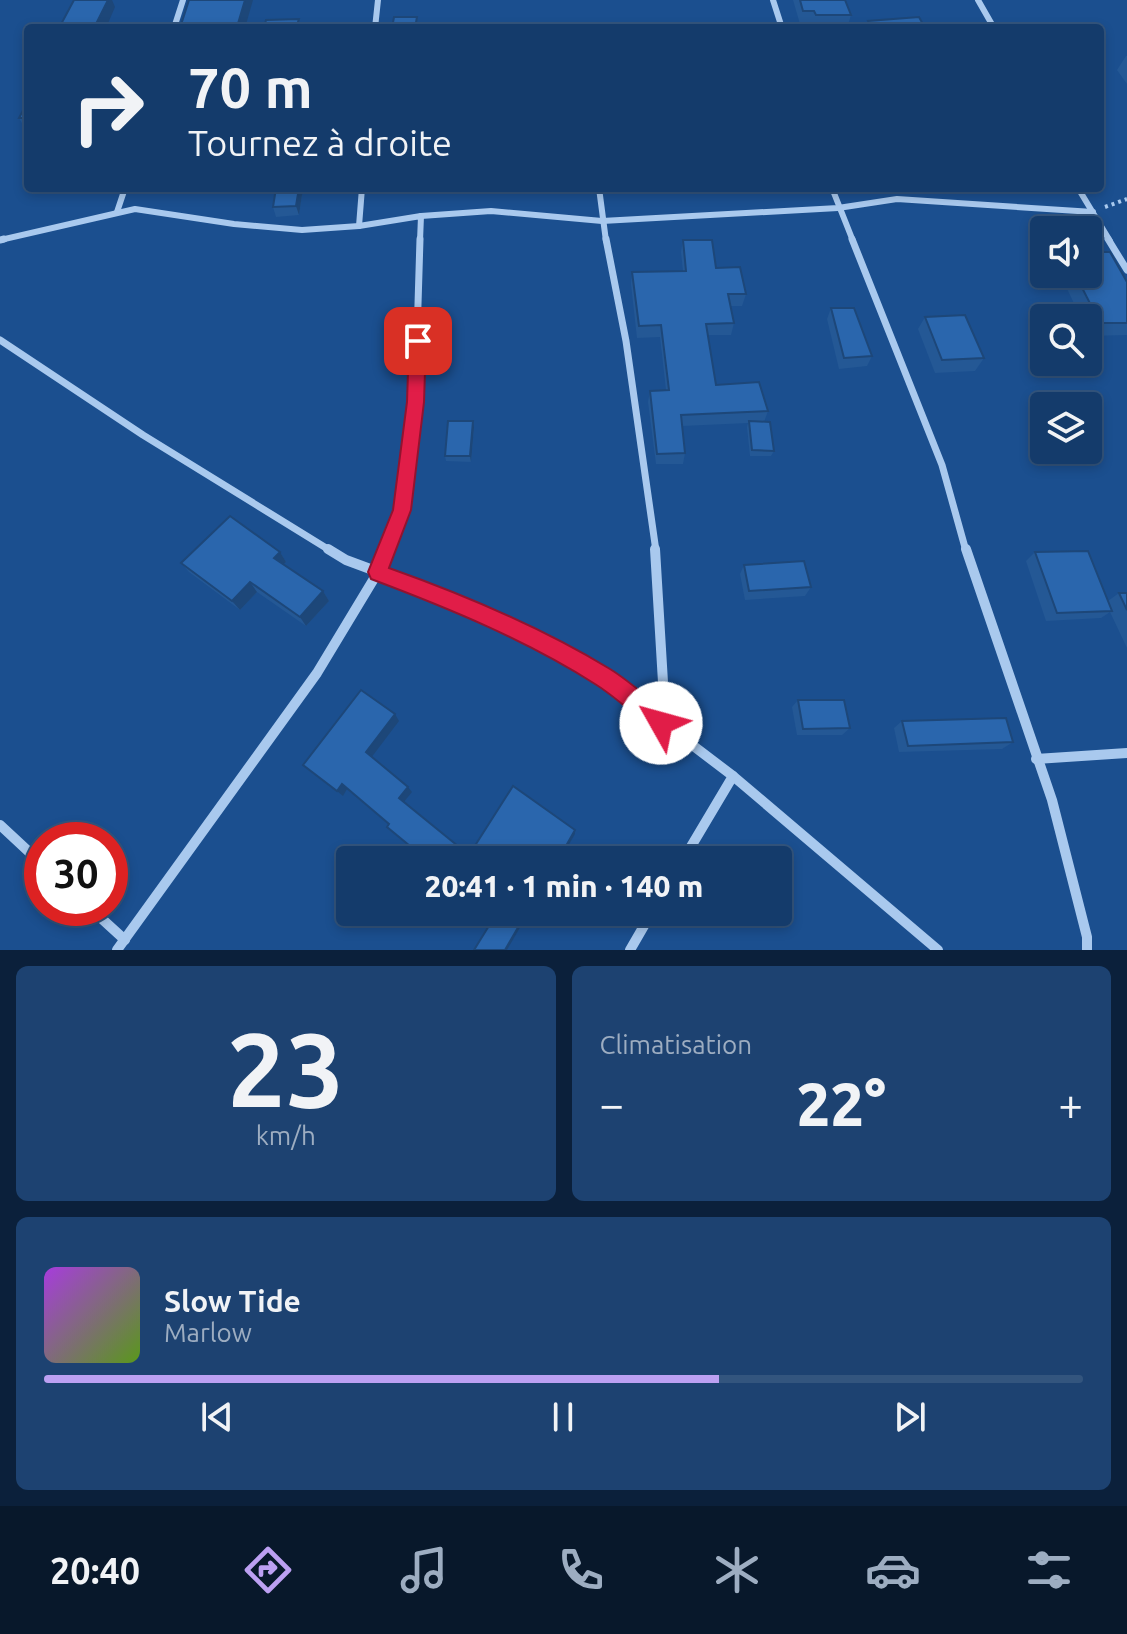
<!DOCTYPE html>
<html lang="fr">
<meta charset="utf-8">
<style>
:root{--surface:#143b6b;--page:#1d4271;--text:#f1f3f6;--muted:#9dadc1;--line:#33557e;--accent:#bca0f2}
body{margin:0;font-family:Ubuntu,sans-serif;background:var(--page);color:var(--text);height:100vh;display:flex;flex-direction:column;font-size:30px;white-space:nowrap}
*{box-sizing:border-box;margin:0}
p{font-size:26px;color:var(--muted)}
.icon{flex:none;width:44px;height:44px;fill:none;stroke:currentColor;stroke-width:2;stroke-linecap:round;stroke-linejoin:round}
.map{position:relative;height:950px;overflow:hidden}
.drawer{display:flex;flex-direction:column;gap:16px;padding:16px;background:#0b203b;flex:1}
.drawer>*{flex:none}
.banner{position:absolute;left:24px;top:24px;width:1080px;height:168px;border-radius:8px;box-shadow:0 4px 12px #0003,0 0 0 2px var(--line);background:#143b6b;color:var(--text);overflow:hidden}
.controls{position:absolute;left:1030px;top:216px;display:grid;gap:16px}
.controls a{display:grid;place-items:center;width:72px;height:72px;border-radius:8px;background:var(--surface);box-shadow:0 4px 12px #0003,0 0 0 2px var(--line);font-size:40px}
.speed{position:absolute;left:24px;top:822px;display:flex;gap:16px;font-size:40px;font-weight:700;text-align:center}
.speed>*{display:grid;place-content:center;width:104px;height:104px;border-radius:50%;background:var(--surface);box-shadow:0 4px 12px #0003,0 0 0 2px var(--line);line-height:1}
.speed .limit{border:12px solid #d22;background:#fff;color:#111}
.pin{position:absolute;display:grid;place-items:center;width:68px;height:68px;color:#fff;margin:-34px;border-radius:16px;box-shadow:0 4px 12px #0006}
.me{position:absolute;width:88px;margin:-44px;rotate:308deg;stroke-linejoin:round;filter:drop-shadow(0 0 6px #0008)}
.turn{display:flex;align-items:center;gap:28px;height:168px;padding:0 32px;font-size:36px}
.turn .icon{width:104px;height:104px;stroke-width:2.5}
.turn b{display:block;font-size:56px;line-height:68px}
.big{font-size:60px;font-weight:800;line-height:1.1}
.drawer .widget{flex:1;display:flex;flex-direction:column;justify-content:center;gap:12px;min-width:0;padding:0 28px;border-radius:12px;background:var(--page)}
.drawer .dial{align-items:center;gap:0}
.dial b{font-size:104px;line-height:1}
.song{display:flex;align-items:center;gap:24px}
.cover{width:96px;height:96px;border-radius:12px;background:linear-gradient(135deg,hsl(280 70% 55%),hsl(90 70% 35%))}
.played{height:8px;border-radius:4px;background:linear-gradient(90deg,var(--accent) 65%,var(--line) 65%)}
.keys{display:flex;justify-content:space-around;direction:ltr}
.heat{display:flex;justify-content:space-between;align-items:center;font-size:44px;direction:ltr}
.drawer .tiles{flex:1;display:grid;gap:16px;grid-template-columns:1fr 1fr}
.widget:last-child{grid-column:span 2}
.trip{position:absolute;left:336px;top:846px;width:456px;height:80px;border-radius:8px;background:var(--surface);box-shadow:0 4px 12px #0003,0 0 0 2px var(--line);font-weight:800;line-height:80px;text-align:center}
.tabs{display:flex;height:128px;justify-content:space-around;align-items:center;background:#08182b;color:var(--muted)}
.tabs .icon{width:56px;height:56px}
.tabs .current{color:var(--accent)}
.tabs b{font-size:36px;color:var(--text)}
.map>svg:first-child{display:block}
</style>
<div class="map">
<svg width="1127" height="950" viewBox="0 0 1127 950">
<rect width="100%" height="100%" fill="#1b4f8f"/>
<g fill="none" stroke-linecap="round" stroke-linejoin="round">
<path stroke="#a9c9ee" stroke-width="4" stroke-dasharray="3 4" stroke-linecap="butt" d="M 1105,207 L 1127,199"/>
<g stroke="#a9c9ee" stroke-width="6">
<path d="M 773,0 L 782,28"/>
<path d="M 978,0 L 994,28"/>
<path d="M 174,28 L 183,0"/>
<path d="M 375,28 L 378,0"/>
<path d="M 599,188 L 606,241"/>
<path d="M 832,188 L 853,241"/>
<path d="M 1078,188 L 1110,241"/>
<path d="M 117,212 L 125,188"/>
<path d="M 421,216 L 491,211 L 602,221 L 838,208 L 897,199 L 1093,212"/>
<path d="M 359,226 L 362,188"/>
<path d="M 0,240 L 135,209 L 234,224 L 302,230 L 359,226 L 421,216 L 420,241"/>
</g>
<g stroke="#a9c9ee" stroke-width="7">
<path d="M 606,239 L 626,341 L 656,551"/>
<path d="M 852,239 L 942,465 L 966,551"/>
<path d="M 1108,239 L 1127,270"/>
<path d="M 0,240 L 4,239"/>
<path d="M 0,340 L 143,435 L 331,551"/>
<path d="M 386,551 L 402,510 L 415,402 L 420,239"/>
</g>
<g stroke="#a9c9ee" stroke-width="10">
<path d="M 328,549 L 346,560 L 451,599 L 604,678 L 733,776 L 938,950"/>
<path d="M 655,549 L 664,699 L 661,723"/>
<path d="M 966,549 L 1052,800 L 1087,937 L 1087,950"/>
<path d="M 1036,759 L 1127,753"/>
<path d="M 0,825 L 42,864"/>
<path d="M 683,860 L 733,776"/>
<path d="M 90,908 L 125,940"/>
<path d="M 117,950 L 317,673 L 378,572 L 387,549"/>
<path d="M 630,950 L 652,912"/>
</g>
</g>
<g fill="#245895">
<path d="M 793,0 L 845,0 L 851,15 L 847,28 L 812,28 L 811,25 L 800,24 Z"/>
<path d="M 1126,56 L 1127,56 L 1127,84 L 1117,70 Z"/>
<path d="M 28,101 L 28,130 L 26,130 L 19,118 Z"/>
<path d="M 276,188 L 303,188 L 299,215 L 276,217 L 273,207 Z"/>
<path d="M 683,240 L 746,294 L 742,306 L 730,306 L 734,323 L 731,335 L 708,335 L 716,385 L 768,411 L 764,422 L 774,451 L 771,456 L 750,456 L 747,427 L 748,423 L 682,426 L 685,453 L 683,464 L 656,464 L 648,402 L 650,391 L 666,390 L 660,337 L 637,338 L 631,284 L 632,272 L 683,271 L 681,252 Z"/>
<path d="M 1060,274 L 1088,274 L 1127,282 L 1127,335 L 1089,336 L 1088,333 L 1088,318 L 1081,318 Z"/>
<path d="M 831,308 L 872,356 L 867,366 L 839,369 L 827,319 Z"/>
<path d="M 925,317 L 984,358 L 975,371 L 935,373 L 918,329 Z"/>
<path d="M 473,421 L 474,427 L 471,462 L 446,461 L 445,456 Z"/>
<path d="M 280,552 L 286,562 L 284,564 L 323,591 L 329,601 L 306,626 L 257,592 L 240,610 L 189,572 L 181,563 Z"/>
<path d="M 1035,552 L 1108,601 L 1119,593 L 1127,593 L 1127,648 L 1110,612 L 1101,618 L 1046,621 L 1026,561 Z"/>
<path d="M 744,565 L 811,587 L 805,596 L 745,600 L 740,574 Z"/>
<path d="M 798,700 L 850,728 L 842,735 L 797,735 L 792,707 Z"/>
<path d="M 902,721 L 1013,742 L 1002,749 L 899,752 L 894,728 Z"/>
</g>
<g fill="#1d4779">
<path d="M 108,0 L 112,0 L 115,7 L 106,28 L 94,28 Z"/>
<path d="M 245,0 L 253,0 L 245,28 L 237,28 Z"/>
<path d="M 299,188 L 303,188 L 299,215 L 296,206 Z"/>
<path d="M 473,421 L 474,427 L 471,462 L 470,456 Z"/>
<path d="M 280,552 L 286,562 L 281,567 L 274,558 Z"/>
<path d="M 250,582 L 257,592 L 240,610 L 232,601 Z"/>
<path d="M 323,591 L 329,601 L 306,626 L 300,617 Z"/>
<path d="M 395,714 L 399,721 L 371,758 L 366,752 Z"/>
<path d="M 342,784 L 347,789 L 343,796 L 337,791 Z"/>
<path d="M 408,787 L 412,792 L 403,803 L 399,798 Z"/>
<path d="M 575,830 L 575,834 L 560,860 L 558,860 Z"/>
<path d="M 527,912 L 529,912 L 507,950 L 505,950 Z"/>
</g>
<g fill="#2a66ad" stroke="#1d4779" stroke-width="2">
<path d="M 74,0 L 108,0 L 94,28 L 59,28 Z"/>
<path d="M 189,0 L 245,0 L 237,27 L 180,28 Z"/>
<path d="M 800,0 L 845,0 L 851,15 L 816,15 L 814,11 L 803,11 Z"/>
<path d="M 394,17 L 417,17 L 415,28 L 392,28 Z"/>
<path d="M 919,17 L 925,28 L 871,28 L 868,21 Z"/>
<path d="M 299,19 L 296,28 L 264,28 L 266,20 Z"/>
<path d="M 28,101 L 28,118 L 19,118 Z"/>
<path d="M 276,188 L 299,188 L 296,206 L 273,207 Z"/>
<path d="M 683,240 L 712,240 L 716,268 L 740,267 L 746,294 L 728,294 L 734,323 L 706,324 L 716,385 L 759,382 L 768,411 L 681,415 L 685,453 L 657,454 L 650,391 L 669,390 L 661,325 L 639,326 L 632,272 L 686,271 Z"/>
<path d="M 1088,252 L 1110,252 L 1127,282 L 1127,323 L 1100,323 L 1075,274 L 1088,274 Z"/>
<path d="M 831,308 L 854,308 L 872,356 L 844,358 Z"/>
<path d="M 965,315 L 984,358 L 942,360 L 925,317 Z"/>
<path d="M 448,421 L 473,421 L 470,456 L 445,456 Z"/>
<path d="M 749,421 L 770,422 L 774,451 L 752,450 Z"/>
<path d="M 230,516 L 280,552 L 274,558 L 323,591 L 300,617 L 250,582 L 232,601 L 181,563 Z"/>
<path d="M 1088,551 L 1112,611 L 1057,613 L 1035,552 Z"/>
<path d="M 804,561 L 811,587 L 749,591 L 744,565 Z"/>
<path d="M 1119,593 L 1127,593 L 1127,610 Z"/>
<path d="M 361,690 L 395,714 L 366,752 L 408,787 L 399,798 L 469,855 L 513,786 L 575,830 L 558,860 L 427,860 L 387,827 L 389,824 L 342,784 L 337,791 L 303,765 Z"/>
<path d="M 798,700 L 844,700 L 850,728 L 803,729 Z"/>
<path d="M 1006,718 L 1013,742 L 908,746 L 902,721 Z"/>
<path d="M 490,912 L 527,912 L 505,950 L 474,950 L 495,916 Z"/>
</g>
<path fill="#e11d48" stroke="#92132f" stroke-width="2" d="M 418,334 L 426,341 L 424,402 L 411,510 L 389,568 C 465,595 541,627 610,669 C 631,682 650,700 669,715 L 672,723 L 669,730 L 661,734 L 654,730 C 634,715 616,697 595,684 C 526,640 448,608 371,579 L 368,572 L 393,510 L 407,402 L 409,341 Z"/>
</svg>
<div class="controls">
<a><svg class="icon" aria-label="sound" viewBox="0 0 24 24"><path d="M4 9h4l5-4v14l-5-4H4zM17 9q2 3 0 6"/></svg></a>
<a><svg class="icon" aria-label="search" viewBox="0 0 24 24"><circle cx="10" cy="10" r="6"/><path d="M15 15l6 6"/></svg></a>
<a><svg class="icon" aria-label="layers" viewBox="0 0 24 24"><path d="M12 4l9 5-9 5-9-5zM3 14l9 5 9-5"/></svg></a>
</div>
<div class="speed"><div class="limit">30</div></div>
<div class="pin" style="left:418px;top:341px;background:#d93025"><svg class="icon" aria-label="arrive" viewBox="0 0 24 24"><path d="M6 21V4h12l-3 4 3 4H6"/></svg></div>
<svg class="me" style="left:661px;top:723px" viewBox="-20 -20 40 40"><circle r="19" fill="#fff"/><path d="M0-13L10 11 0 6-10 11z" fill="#e11d48"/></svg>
<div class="trip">20:41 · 1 min · 140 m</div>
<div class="banner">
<div class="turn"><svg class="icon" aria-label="right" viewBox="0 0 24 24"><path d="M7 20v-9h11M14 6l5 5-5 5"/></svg><div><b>70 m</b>Tournez à droite</div></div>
</div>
</div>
<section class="drawer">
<div class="tiles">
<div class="widget dial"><b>23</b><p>km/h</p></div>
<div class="widget"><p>Climatisation</p>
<div class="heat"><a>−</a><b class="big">22°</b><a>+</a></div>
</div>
<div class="widget">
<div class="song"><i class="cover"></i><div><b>Slow Tide</b><p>Marlow</p></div></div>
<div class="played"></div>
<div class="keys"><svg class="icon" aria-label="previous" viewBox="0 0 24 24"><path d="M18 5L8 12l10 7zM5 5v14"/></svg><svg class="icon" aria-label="pause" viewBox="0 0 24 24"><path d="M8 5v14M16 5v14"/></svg><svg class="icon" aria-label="next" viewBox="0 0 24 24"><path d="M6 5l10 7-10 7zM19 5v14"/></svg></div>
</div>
</div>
</section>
<nav class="tabs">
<b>20:40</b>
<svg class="icon current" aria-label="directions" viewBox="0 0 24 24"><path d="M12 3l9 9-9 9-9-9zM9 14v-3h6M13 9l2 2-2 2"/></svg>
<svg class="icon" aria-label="music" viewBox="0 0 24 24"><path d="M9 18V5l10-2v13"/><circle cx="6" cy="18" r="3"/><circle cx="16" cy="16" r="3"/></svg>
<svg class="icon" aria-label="phone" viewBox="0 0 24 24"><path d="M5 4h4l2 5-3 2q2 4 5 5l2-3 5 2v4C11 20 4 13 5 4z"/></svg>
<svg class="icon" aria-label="climate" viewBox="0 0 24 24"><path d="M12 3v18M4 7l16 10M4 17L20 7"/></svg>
<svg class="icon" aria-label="car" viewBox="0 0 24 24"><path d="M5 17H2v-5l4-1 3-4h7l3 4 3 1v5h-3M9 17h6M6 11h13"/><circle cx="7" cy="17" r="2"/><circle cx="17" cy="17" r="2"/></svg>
<svg class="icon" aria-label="filters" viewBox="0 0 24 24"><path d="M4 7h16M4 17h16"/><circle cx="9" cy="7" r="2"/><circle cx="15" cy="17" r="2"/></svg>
</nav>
